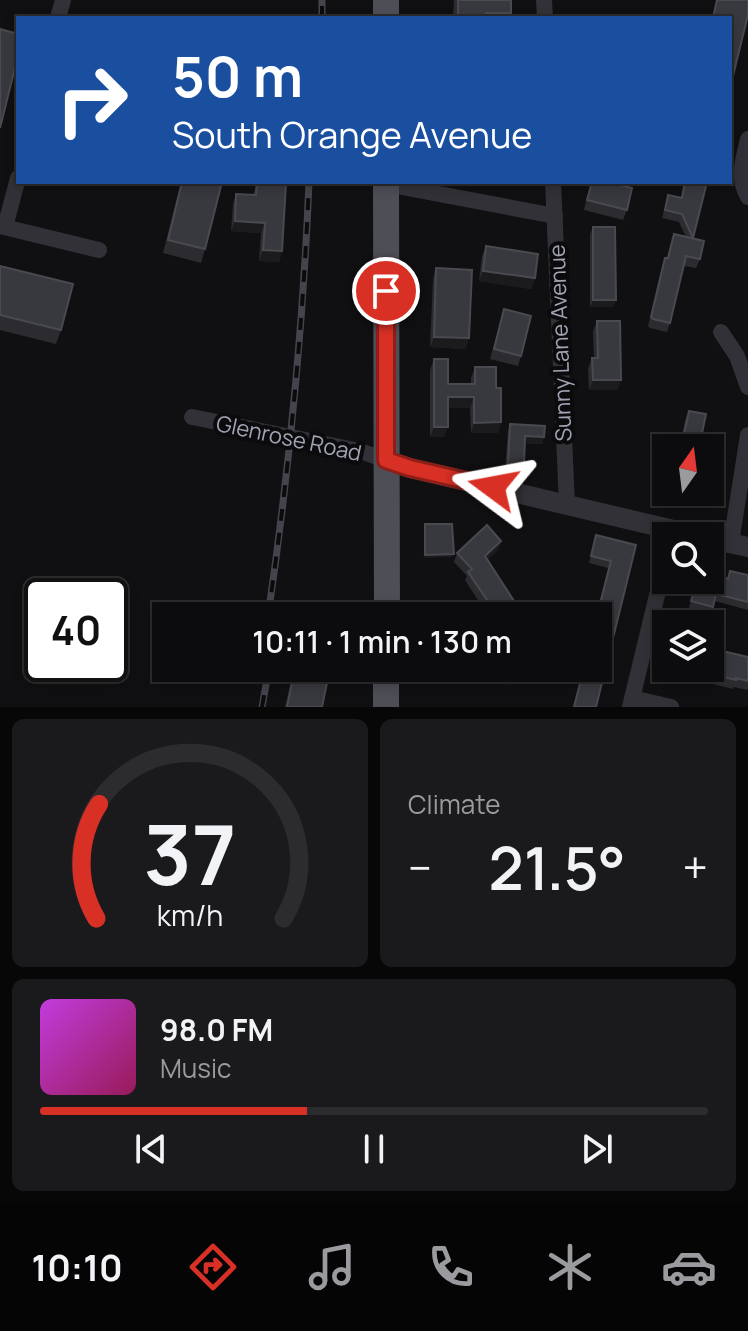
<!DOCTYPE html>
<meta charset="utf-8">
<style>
:root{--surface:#0c0c0e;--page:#1a1a1c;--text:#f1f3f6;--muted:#9a9b9e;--line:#2c2c2e;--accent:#d93025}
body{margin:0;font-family:Manrope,sans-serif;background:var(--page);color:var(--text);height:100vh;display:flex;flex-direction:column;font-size:30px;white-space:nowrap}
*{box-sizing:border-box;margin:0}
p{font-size:26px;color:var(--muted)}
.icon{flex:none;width:44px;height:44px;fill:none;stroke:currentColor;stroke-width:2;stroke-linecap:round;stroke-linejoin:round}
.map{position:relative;height:707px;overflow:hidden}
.drawer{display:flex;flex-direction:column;gap:12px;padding:12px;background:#070708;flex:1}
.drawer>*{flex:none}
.guide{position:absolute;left:16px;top:16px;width:716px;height:168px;border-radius:0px;box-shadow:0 4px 12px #0003,0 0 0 2px var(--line);background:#1a4fa0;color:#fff;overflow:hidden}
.needle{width:52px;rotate:14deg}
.fabs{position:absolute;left:652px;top:434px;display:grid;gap:16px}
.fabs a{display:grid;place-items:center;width:72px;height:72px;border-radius:0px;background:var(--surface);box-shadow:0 4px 12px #0003,0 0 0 2px var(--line);font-size:40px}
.speed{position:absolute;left:24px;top:578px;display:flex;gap:16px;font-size:40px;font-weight:700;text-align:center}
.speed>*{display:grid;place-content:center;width:104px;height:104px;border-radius:50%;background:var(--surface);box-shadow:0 4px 12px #0003,0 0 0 2px var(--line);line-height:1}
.speed .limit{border:4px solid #111;border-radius:12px;background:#fff;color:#111}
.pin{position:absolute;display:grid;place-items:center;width:68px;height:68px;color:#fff;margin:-34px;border:4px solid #fff;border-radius:50%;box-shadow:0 2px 8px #0007}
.me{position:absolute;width:88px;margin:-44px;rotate:283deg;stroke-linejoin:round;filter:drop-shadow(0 0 6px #0008)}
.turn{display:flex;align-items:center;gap:28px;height:168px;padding:0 24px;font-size:36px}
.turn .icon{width:104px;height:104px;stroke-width:2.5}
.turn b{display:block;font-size:56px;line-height:68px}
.big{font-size:60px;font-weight:600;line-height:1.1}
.drawer .tile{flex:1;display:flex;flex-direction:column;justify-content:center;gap:12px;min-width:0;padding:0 28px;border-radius:12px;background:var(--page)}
.drawer .dial{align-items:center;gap:0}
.dial svg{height:208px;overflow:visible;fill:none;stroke:var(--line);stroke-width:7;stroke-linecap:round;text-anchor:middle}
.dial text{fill:var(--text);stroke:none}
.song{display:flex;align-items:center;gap:24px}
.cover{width:96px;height:96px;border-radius:12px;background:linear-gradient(135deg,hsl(290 70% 55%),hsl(330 70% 35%))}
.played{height:8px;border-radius:4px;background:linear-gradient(90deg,var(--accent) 40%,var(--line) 40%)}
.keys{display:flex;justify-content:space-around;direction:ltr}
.heat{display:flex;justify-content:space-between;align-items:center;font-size:44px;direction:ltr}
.drawer .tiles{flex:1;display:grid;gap:12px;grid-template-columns:1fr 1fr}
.tile:last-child{grid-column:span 2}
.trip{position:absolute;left:152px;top:602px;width:460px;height:80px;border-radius:0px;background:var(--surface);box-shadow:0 4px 12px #0003,0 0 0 2px var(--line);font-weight:600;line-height:80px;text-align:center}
.tabs{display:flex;height:128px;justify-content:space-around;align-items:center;background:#050506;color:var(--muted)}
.tabs .icon{width:56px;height:56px}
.tabs .current{color:var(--accent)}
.tabs b{font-size:36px;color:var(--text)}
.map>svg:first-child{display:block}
</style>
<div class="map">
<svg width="748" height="707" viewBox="0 0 748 707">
<rect width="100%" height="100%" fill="#101012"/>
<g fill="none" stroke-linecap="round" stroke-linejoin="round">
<g stroke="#313137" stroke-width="16">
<path d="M 544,0 L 545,18"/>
<path d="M 58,18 L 63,0"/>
<path d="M 748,139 C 743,159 737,179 748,197"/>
<path d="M 553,182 L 567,505"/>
<path d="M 386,184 L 555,216"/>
<path d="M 0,226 L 99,250"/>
<path d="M 5,227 L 18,178"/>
<path d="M 721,332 L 737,356 L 748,387"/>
<path d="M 192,417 L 360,451 L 386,460"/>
<path d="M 731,543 L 748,435"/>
<path d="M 632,698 L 671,707"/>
<path d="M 630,707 L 666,558"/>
</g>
<g stroke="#313137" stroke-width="20">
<path d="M 386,460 L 410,468 L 699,536"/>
<path d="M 710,539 L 748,547"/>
</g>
<g stroke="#4d4e56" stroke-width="26">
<path d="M 386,18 L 386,0"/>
<path d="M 386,182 L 387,616"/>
<path d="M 386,668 L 386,707"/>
</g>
<defs>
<g id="rail">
<path d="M 322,18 L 322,0"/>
<path d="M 268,616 C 289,472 303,328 309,182"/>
<path d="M 262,707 L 269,668"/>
</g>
</defs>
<use href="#rail" stroke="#44454c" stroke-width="7"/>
<use href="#rail" stroke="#0b0b0d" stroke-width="4" stroke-dasharray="12" stroke-linecap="butt"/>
</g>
<g fill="#2c2c30">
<path d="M 454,0 L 511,0 L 509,18 L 453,18 Z"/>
<path d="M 181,182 L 222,182 L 205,249 L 201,263 L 163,253 Z"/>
<path d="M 257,182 L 282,251 L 279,262 L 259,261 L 261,233 L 231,231 L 233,204 L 236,194 L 253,195 Z"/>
<path d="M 591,182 L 627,210 L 623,220 L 584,210 Z"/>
<path d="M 684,182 L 707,182 L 693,238 L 700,259 L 696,268 L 684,266 L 670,323 L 667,332 L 650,328 L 648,326 L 662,267 L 665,258 L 667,258 L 674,234 L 686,237 L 679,222 L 662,218 L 668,195 L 681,198 Z"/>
<path d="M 593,227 L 616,300 L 613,307 L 590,307 L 590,234 Z"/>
<path d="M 486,246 L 535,278 L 531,289 L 479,281 L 482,256 Z"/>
<path d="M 0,266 L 61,330 L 56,344 L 0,330 Z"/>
<path d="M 436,268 L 466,349 L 430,347 L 433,279 Z"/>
<path d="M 504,309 L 521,356 L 518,366 L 490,359 Z"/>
<path d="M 597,321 L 621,380 L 617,390 L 589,390 L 588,369 L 592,358 L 594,358 L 593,331 Z"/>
<path d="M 434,359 L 448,384 L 471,384 L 471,378 L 475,367 L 496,388 L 501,422 L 498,433 L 471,433 L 470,408 L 448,408 L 444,437 L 430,437 L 430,370 Z"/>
<path d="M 689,411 L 700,443 L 710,448 L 679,448 L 685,421 Z"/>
<path d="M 510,424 L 544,437 L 542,444 L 525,443 L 524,465 L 521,472 L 505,471 L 508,431 Z"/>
<path d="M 596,535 L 636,545 L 596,707 L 573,707 L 583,668 L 598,668 L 598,616 L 588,616 L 591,606 L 598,608 L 608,568 L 589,563 Z"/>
<path d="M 501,541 L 498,550 L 487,560 L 511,610 L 502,616 L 488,616 L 465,580 L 467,576 L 454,562 L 457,553 Z"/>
<path d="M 730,571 L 748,575 L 748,610 L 715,601 L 711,614 L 689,608 L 696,580 L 727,579 Z"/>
<path d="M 748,656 L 748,690 L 733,687 L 733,689 L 668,673 L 670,668 L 710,668 Z"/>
<path d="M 294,668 L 320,668 L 319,676 L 322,707 L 285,707 Z"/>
</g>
<g fill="#1b1b1e">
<path d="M 486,13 L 511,13 L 509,18 L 484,18 Z"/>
<path d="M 498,182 L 531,182 L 531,183 L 498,184 Z"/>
<path d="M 235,221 L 265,223 L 261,233 L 231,231 Z"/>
<path d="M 263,250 L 282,251 L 279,262 L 259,261 Z"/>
<path d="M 483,271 L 535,278 L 531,289 L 479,281 Z"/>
<path d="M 593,300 L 616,300 L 613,307 L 590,307 Z"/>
<path d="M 434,337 L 469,338 L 466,349 L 430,347 Z"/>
<path d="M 593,380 L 621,380 L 617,390 L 589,390 Z"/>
<path d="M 448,397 L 474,397 L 470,408 L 444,408 Z"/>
<path d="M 501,422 L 498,433 L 471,433 L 474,423 Z"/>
<path d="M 434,427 L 448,427 L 444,437 L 430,437 Z"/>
<path d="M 525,436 L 544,437 L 542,444 L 523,443 Z"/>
<path d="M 508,464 L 524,465 L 521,472 L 505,471 Z"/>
<path d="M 501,541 L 498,550 L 481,565 L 485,556 Z"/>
<path d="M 454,554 L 452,557 L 423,558 L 425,555 Z"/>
<path d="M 514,601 L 511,610 L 502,616 L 494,616 L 496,613 Z"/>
<path d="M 475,670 L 512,675 L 508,685 L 471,680 Z"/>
</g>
<g fill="#38393e" stroke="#494a50" stroke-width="2">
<path d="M 458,0 L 511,0 L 511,13 L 486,13 L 486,18 L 458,18 Z"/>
<path d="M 717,0 L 748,0 L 748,15 L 730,88 L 730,18 L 713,18 Z"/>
<path d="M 0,29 L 18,34 L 18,56 L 0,128 Z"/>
<path d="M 182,182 L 222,182 L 205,249 L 168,240 Z"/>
<path d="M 257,182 L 286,183 L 282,251 L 263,250 L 265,223 L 235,221 L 236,194 L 256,195 Z"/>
<path d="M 592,182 L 608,182 L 632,188 L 627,210 L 587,200 Z"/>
<path d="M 685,182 L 707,182 L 693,238 L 682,214 L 665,210 L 668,195 L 682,198 Z"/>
<path d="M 593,227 L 615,227 L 616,300 L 593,300 Z"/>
<path d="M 674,234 L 704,241 L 700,259 L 686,256 L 670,323 L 653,319 L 651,317 L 665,258 L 668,258 Z"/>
<path d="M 486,246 L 538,254 L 535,278 L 483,271 Z"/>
<path d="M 0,266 L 73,284 L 61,330 L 0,315 Z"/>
<path d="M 436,268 L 472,270 L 469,338 L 434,337 Z"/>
<path d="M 504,309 L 531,316 L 521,356 L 494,349 Z"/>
<path d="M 597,321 L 620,321 L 621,380 L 593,380 L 592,358 L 598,358 Z"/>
<path d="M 434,359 L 448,359 L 448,384 L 475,384 L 475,367 L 496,367 L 496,388 L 501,388 L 501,422 L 474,423 L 474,397 L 448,397 L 448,427 L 434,427 Z"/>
<path d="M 689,411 L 706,414 L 700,443 L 712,445 L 710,456 L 710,448 L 681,448 Z"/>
<path d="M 510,424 L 545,426 L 544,437 L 525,436 L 524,465 L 508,464 Z"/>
<path d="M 425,524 L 452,524 L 454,554 L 425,555 Z"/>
<path d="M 487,525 L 501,541 L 485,556 L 514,601 L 496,613 L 468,572 L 472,569 L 457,553 Z"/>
<path d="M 596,535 L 636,545 L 596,707 L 574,707 L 584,668 L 598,668 L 598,616 L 589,616 L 591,606 L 599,608 L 611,561 L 591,556 Z"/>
<path d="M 730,571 L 748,575 L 748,602 L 716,594 L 713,607 L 691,601 L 697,580 L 710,580 L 710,574 L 728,579 Z"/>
<path d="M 710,648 L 748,657 L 748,681 L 736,678 L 736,680 L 685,668 L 710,668 Z"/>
<path d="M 295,668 L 320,668 L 319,676 L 328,678 L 322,707 L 287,707 Z"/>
<path d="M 475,668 L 513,668 L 512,675 L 475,670 Z"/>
</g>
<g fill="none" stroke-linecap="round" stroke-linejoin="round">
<defs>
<path id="route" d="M 386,291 L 386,460 L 410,468 L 493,487"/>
</defs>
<use href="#route" stroke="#8d1f18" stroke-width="20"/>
<use href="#route" stroke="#d93025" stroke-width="14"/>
</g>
<g text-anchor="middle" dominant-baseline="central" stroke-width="8" stroke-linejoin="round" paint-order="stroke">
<g font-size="22" fill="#a1a4b3" stroke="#0b0b0d">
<text transform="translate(560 343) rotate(-92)">Sunny Lane Avenue</text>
<text transform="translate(289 438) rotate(12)">Glenrose Road</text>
</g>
</g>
</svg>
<div class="fabs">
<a><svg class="needle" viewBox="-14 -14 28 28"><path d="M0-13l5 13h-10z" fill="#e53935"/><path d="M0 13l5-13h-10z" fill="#9a9b9e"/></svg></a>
<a><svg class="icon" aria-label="search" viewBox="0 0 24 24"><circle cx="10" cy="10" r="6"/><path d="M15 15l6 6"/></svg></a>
<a><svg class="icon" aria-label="layers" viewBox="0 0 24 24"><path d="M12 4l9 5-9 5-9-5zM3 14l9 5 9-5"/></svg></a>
</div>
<div class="speed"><div class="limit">40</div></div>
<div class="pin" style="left:386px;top:291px;background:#d93025"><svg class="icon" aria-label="arrive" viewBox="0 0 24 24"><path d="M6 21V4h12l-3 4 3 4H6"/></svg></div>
<svg class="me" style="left:493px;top:487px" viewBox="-20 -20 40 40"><path d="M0-17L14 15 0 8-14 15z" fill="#d93025" stroke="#fff" stroke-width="4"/></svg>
<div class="trip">10:11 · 1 min · 130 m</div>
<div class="guide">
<div class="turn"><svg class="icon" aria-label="right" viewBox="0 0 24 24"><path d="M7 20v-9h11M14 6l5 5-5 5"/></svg><div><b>50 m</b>South Orange Avenue</div></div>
</div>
</div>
<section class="drawer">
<div class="tiles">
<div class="tile dial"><svg viewBox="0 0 100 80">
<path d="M14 69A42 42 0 1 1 86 69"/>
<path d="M14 69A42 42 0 0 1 15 25" stroke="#d93025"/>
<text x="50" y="56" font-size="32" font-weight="700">37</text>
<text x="50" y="72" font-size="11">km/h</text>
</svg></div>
<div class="tile"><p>Climate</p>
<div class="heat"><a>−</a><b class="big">21.5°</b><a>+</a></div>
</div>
<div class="tile">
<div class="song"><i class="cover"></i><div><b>98.0 FM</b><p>Music</p></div></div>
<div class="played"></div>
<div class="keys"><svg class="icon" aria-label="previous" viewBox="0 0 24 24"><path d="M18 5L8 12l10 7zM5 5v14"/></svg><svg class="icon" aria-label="pause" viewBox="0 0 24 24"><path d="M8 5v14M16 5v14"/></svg><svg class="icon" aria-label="next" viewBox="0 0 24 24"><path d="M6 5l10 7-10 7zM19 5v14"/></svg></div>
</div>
</div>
</section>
<nav class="tabs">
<b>10:10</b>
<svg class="icon current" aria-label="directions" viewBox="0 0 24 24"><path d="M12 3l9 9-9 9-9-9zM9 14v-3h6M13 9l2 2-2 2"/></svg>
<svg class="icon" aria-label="music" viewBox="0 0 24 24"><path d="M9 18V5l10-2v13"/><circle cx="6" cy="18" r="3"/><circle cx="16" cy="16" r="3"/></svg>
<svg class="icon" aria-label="phone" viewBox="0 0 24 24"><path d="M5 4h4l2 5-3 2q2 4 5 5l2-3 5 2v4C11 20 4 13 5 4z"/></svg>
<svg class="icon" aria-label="climate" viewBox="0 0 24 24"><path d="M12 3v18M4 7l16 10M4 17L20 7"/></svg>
<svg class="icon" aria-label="car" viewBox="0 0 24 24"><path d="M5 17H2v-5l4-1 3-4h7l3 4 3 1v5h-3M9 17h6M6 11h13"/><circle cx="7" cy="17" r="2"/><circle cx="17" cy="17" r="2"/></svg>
</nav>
